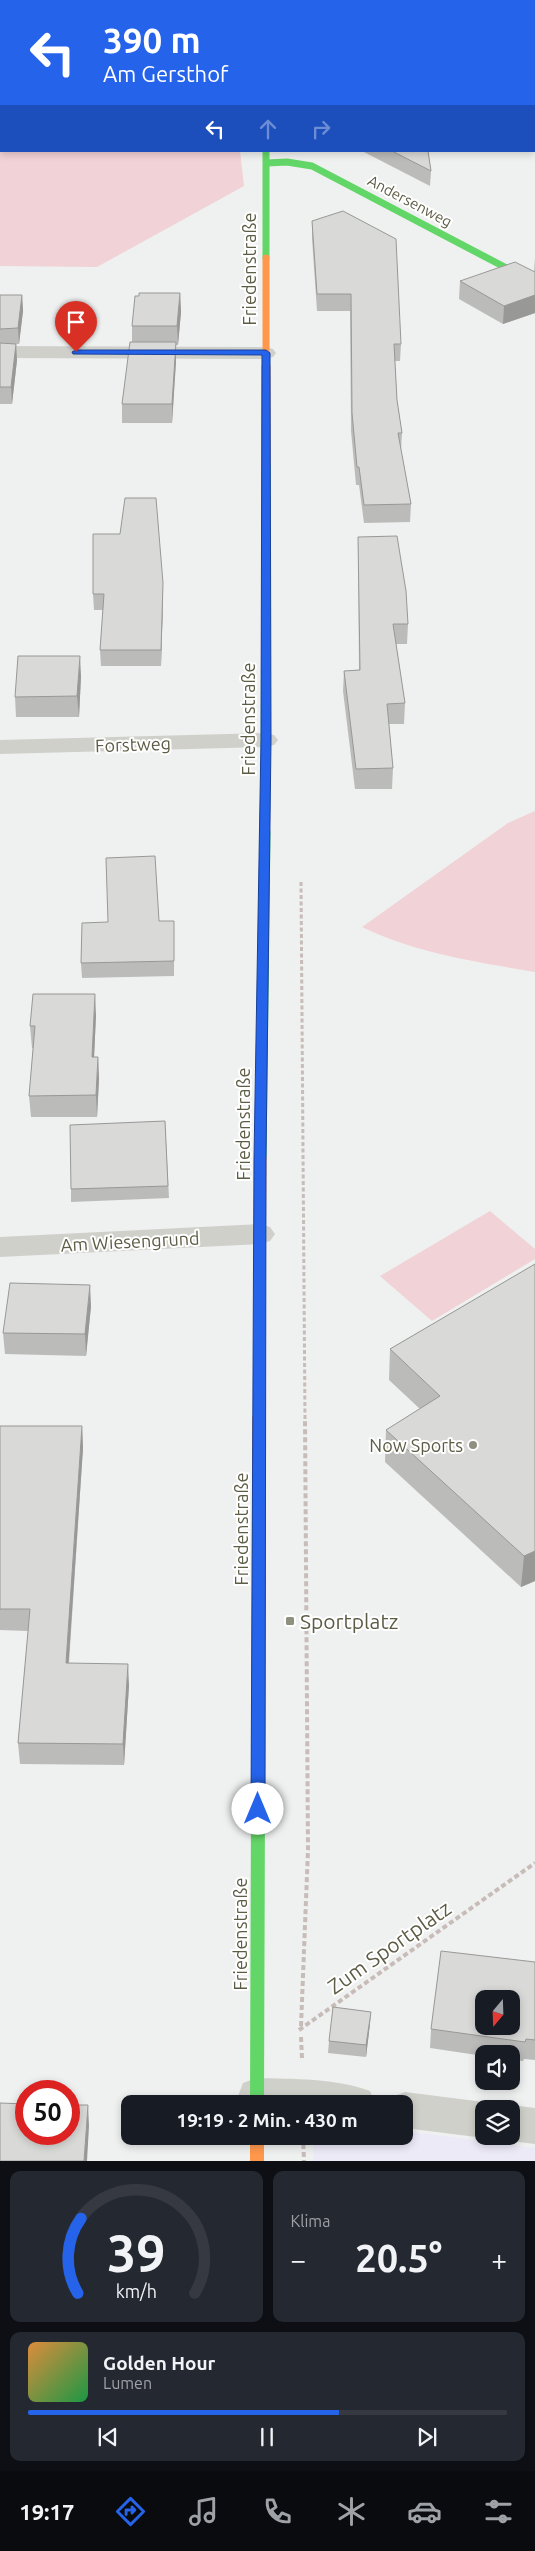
<!DOCTYPE html>
<html lang="de">
<meta charset="utf-8">
<style>
:root{--surface:#171b24;--page:#242831;--text:#f1f3f6;--muted:#9ea1a6;--line:#363941;--accent:#2563eb}
body{margin:0;font-family:Ubuntu,sans-serif;background:var(--page);color:var(--text);height:100vh;display:flex;flex-direction:column;font-size:19px;white-space:nowrap}
*{box-sizing:border-box;margin:0}
p{font-size:16px;color:var(--muted)}
.icon{flex:none;width:28px;height:28px;fill:none;stroke:currentColor;stroke-width:2;stroke-linecap:round;stroke-linejoin:round}
.map{position:relative;height:2161px;overflow:hidden}
.side{display:flex;flex-direction:column;gap:10px;padding:10px;background:#0d0f14;flex:1}
.side>*{flex:none}
.top-card{position:absolute;left:0px;top:0px;width:535px;height:152px;box-shadow:0 2px 8px #0003;background:#2563eb;color:#fff;overflow:hidden}
.needle{width:32px;rotate:199deg}
.fabs{position:absolute;left:475px;top:1990px;display:grid;gap:10px}
.fabs a{display:grid;place-items:center;width:45px;height:45px;border-radius:10px;background:var(--surface);box-shadow:0 2px 8px #0003;font-size:25px}
.speed{position:absolute;left:15px;top:2080px;display:flex;gap:10px;font-size:25px;font-weight:700;text-align:center}
.speed>*{display:grid;place-content:center;width:65px;height:65px;border-radius:50%;background:var(--surface);box-shadow:0 2px 8px #0003;line-height:1}
.speed .limit{border:8px solid #d22;background:#fff;color:#111}
.pin{position:absolute;display:grid;place-items:center;width:42px;height:42px;color:#fff;margin:-51px -21px;border-radius:50% 50% 50% 0;rotate:-45deg;box-shadow:0 0 5px #0007}
.pin .icon{rotate:45deg}
.me{position:absolute;width:55px;margin:-28px;rotate:0deg;stroke-linejoin:round;filter:drop-shadow(0 0 4px #0008)}
.turn{display:flex;align-items:center;gap:18px;height:105px;padding:0 20px;font-size:22px}
.turn .icon{width:65px;height:65px;stroke-width:2.5}
.turn b{display:block;font-size:35px;line-height:42px}
.lanes{display:flex;align-items:center;height:48px;padding:0 20px;background:#0003;justify-content:center;gap:25px;direction:ltr}
.lanes .off{opacity:.35}
.big{font-size:38px;font-weight:700;line-height:1.1}
.side .tile{flex:1;display:flex;flex-direction:column;justify-content:center;gap:8px;min-width:0;padding:0 18px;border-radius:10px;background:var(--page)}
.side .dial{align-items:center;gap:0}
.dial svg{height:130px;overflow:visible;fill:none;stroke:var(--line);stroke-width:7;stroke-linecap:round;text-anchor:middle}
.dial text{fill:var(--text);stroke:none}
.song{display:flex;align-items:center;gap:15px}
.cover{width:60px;height:60px;border-radius:8px;background:linear-gradient(135deg,hsl(30 70% 55%),hsl(140 70% 35%))}
.played{height:5px;border-radius:2px;background:linear-gradient(90deg,var(--accent) 65%,var(--line) 65%)}
.keys{display:flex;justify-content:space-around;direction:ltr}
.heat{display:flex;justify-content:space-between;align-items:center;font-size:28px;direction:ltr}
.side .tiles{flex:1;display:grid;gap:10px;grid-template-columns:1fr 1fr}
.tile:last-child{grid-column:span 2}
.trip{position:absolute;left:121px;top:2095px;width:292px;height:50px;border-radius:10px;background:var(--surface);box-shadow:0 2px 8px #0003;font-weight:700;line-height:50px;text-align:center}
.tab-bar{display:flex;height:80px;justify-content:space-around;align-items:center;background:#090b0e;color:var(--muted)}
.tab-bar .icon{width:35px;height:35px}
.tab-bar .active{color:var(--accent)}
.tab-bar b{font-size:22px;color:var(--text)}
.map>svg:first-child{display:block}
</style>
<div class="map">
<svg width="535" height="2161" viewBox="0 0 535 2161">
<rect width="100%" height="100%" fill="#eff0f0"/>
<path fill="#eceaf7" d="M 405,2131 L 535,2148 L 535,2161 L 314,2161 L 313,2136 L 405,2136 Z"/>
<g fill="#f1d2d6">
<path d="M 299,0 L 535,0 L 535,59 L 534,1 Z"/>
<path d="M 0,80 L 1,151 L 240,151 L 244,186 L 97,267 L 0,266 Z"/>
<path d="M 535,811 L 535,972 C 477,962 415,953 362,927 L 508,823 Z"/>
<path d="M 490,1211 L 535,1249 L 535,1259 L 432,1321 L 380,1276 Z"/>
</g>
<g fill="none" stroke-linecap="round" stroke-linejoin="round">
<path stroke="#c8bcb9" stroke-width="3" stroke-dasharray="4 2.5" stroke-linecap="butt" d="M 301,882 L 305,1420"/>
<g stroke="#c8bcb9" stroke-width="4" stroke-dasharray="5 3" stroke-linecap="butt">
<path d="M 301,2026 L 308,1850 L 305,1419"/>
<path d="M 299,2030 L 535,1863"/>
<path d="M 301,2037 L 302,2058"/>
<path d="M 303,2136 L 304,2161"/>
</g>
<g fill="#d0d0cb" fill-rule="evenodd">
<path d="M 0,346 L 266,347 L 273,349 L 276,353 L 273,357 L 266,359 L 0,358 Z"/>
<path d="M 266,733 L 274,735 L 278,740 L 274,745 L 266,747 L 0,754 L 0,740 Z"/>
<path d="M 260,1224 L 270,1227 L 275,1234 L 270,1241 L 260,1244 L 0,1257 L 0,1237 Z"/>
<path d="M 257,2078 C 294,2079 335,2078 370,2091 L 375,2104 L 241,2104 L 238,2096 L 243,2083 Z"/>
<path d="M 405,2092 L 484,2102 L 499,2109 L 484,2109 L 484,2136 L 489,2136 L 484,2138 L 405,2128 L 405,2104 L 388,2104 L 391,2097 Z"/>
<path d="M 511,2105 L 535,2108 L 535,2144 L 511,2141 L 498,2136 L 511,2136 L 511,2109 L 501,2109 Z"/>
</g>
<g stroke="#63d668" stroke-width="7">
<path d="M 266,151 L 266,258"/>
<path d="M 267,163 L 287,162 L 312,166 L 535,283"/>
</g>
<path stroke="#63d668" stroke-width="9" d="M 265,833 L 266,467"/>
<path stroke="#63d668" stroke-width="11" d="M 261,1158 L 265,832"/>
<path stroke="#63d668" stroke-width="14" d="M 257,2104 L 259,1495"/>
<path stroke="#ff974d" stroke-width="7" d="M 266,258 L 266,369"/>
<path stroke="#ff974d" stroke-width="9" d="M 266,367 L 266,467"/>
<path stroke="#ff974d" stroke-width="11" d="M 259,1420 L 261,1158"/>
<g stroke="#ff974d" stroke-width="14">
<path d="M 259,1495 L 259,1419"/>
<path d="M 257,2136 L 257,2161"/>
</g>
</g>
<g fill="#bbbbb9">
<path d="M 362,151 L 428,151 L 431,171 L 430,186 Z"/>
<path d="M 312,221 L 401,344 L 400,361 L 395,361 L 397,400 L 402,433 L 401,450 L 411,504 L 410,522 L 364,523 L 359,485 L 356,485 L 351,431 L 350,311 L 317,311 L 312,238 Z"/>
<path d="M 535,258 L 535,313 L 503,324 L 459,299 L 460,281 L 534,272 Z"/>
<path d="M 180,293 L 181,312 L 178,345 L 176,345 L 176,361 L 172,423 L 122,423 L 122,404 L 132,342 L 132,326 Z"/>
<path d="M 0,295 L 22,295 L 23,311 L 19,344 L 16,344 L 17,360 L 12,404 L 0,404 Z"/>
<path d="M 93,534 L 163,599 L 161,666 L 101,666 L 100,650 L 103,610 L 94,610 L 93,594 Z"/>
<path d="M 358,537 L 408,624 L 407,644 L 396,644 L 405,703 L 404,724 L 389,724 L 393,768 L 392,789 L 355,789 L 343,691 L 344,671 L 359,670 Z"/>
<path d="M 81,676 L 79,717 L 16,717 L 15,697 Z"/>
<path d="M 174,921 L 174,976 L 82,978 L 81,963 Z"/>
<path d="M 96,1015 L 94,1057 L 98,1057 L 99,1079 L 97,1117 L 31,1117 L 29,1096 L 33,1048 L 32,1048 L 30,1026 Z"/>
<path d="M 165,1121 L 169,1198 L 71,1202 L 71,1189 Z"/>
<path d="M 535,1264 L 535,1581 L 521,1587 L 385,1462 L 386,1430 L 420,1409 L 389,1380 L 390,1349 Z"/>
<path d="M 91,1306 L 86,1356 L 5,1354 L 3,1333 Z"/>
<path d="M 0,1426 L 82,1426 L 83,1448 L 69,1663 L 129,1685 L 124,1765 L 20,1764 L 18,1743 L 28,1631 L 0,1630 Z"/>
<path d="M 535,1962 L 535,2060 L 524,2059 L 523,2061 L 511,2060 L 511,2054 L 484,2054 L 484,2056 L 430,2048 L 431,2029 Z"/>
<path d="M 370,2024 L 366,2057 L 328,2053 L 329,2041 Z"/>
</g>
<g fill="#989896">
<path d="M 180,293 L 181,312 L 178,345 L 177,326 Z"/>
<path d="M 22,295 L 23,311 L 19,344 L 18,328 Z"/>
<path d="M 535,295 L 535,313 L 503,324 L 504,306 Z"/>
<path d="M 176,342 L 176,361 L 172,423 L 172,404 Z"/>
<path d="M 16,344 L 17,360 L 12,404 L 11,387 Z"/>
<path d="M 163,583 L 163,599 L 161,666 L 161,650 Z"/>
<path d="M 80,656 L 81,676 L 79,717 L 77,696 Z"/>
<path d="M 95,994 L 96,1015 L 93,1079 L 92,1057 Z"/>
<path d="M 98,1057 L 99,1079 L 97,1117 L 96,1095 Z"/>
<path d="M 90,1285 L 91,1306 L 86,1356 L 85,1334 Z"/>
<path d="M 82,1426 L 83,1448 L 67,1685 L 66,1663 Z"/>
<path d="M 535,1551 L 535,1581 L 521,1587 L 524,1556 Z"/>
<path d="M 128,1664 L 129,1685 L 124,1765 L 123,1744 Z"/>
<path d="M 371,2012 L 370,2024 L 366,2057 L 366,2045 Z"/>
<path d="M 88,2105 L 89,2126 L 87,2161 L 84,2161 Z"/>
</g>
<g fill="#d9d9d7" stroke="#989896" fill-rule="evenodd">
<path d="M 122,0 L 161,0 L 160,1 L 122,1 Z"/>
<path d="M 392,151 L 428,151 L 431,171 Z"/>
<path d="M 343,211 L 396,239 L 401,344 L 394,344 L 397,400 L 402,433 L 398,433 L 411,504 L 364,505 L 359,467 L 357,467 L 352,413 L 351,294 L 317,294 L 312,221 Z"/>
<path d="M 515,262 L 535,272 L 535,295 L 504,306 L 460,281 Z"/>
<path d="M 139,293 L 180,293 L 177,326 L 132,326 L 135,296 L 139,296 Z"/>
<path d="M 0,295 L 22,295 L 18,328 L 0,329 Z"/>
<path d="M 130,342 L 176,342 L 172,404 L 122,404 Z"/>
<path d="M 0,343 L 16,344 L 11,387 L 0,387 Z"/>
<path d="M 125,498 L 156,498 L 163,583 L 161,650 L 100,650 L 104,594 L 93,594 L 93,534 L 120,534 Z"/>
<path d="M 397,536 L 406,591 L 408,624 L 393,624 L 405,703 L 387,704 L 393,768 L 356,769 L 344,671 L 360,670 L 358,537 Z"/>
<path d="M 18,656 L 80,656 L 77,696 L 15,697 Z"/>
<path d="M 155,856 L 159,921 L 174,921 L 174,961 L 81,963 L 82,923 L 108,922 L 106,858 Z"/>
<path d="M 33,994 L 95,994 L 92,1057 L 98,1057 L 96,1095 L 29,1096 L 35,1026 L 30,1026 Z"/>
<path d="M 165,1121 L 168,1186 L 71,1189 L 70,1125 Z"/>
<path d="M 535,1264 L 535,1551 L 524,1556 L 386,1430 L 440,1396 L 390,1349 Z"/>
<path d="M 10,1283 L 90,1285 L 85,1334 L 3,1333 Z"/>
<path d="M 0,1426 L 82,1426 L 66,1663 L 128,1664 L 123,1744 L 18,1743 L 30,1609 L 0,1609 Z"/>
<path d="M 441,1951 L 535,1962 L 535,2040 L 526,2039 L 525,2042 L 431,2029 ZM 484,1999 L 511,1999 L 511,2026 L 484,2026 Z"/>
<path d="M 333,2007 L 371,2012 L 366,2045 L 329,2041 Z"/>
<path d="M 0,2103 L 26,2104 L 26,2134 L 69,2134 L 69,2105 L 88,2105 L 84,2161 L 0,2161 Z"/>
</g>
<path fill="#2563eb" stroke="#184099" d="M 76,350 L 266,350 L 270,353 L 271,740 L 266,1159 L 265,1809 L 263,1814 L 258,1815 L 253,1814 L 251,1809 L 254,1159 L 261,740 L 262,355 L 73,354 L 72,352 Z"/>
<g fill="#909081" stroke="#fff" stroke-width="2">
<circle cx="473" cy="1445" r="5"/>
<rect x="285" y="1616" width="10" height="10" rx="2.5"/>
</g>
<g text-anchor="middle" dominant-baseline="central" stroke-width="4" stroke-linejoin="round" paint-order="stroke">
<g font-size="15" fill="#5d5c45" stroke="#fff">
<text transform="translate(410 201) rotate(28)">Andersenweg</text>
</g>
<g font-size="18" fill="#5d5c45" stroke="#fff">
<text transform="translate(249 269) rotate(-90)">Friedenstraße</text>
<text transform="translate(248 719) rotate(-90)">Friedenstraße</text>
<text transform="translate(133 744) rotate(-2)">Forstweg</text>
<text transform="translate(243 1124) rotate(-90)">Friedenstraße</text>
<text transform="translate(130 1241) rotate(-3)">Am Wiesengrund</text>
<text transform="translate(241 1529) rotate(-90)">Friedenstraße</text>
<text transform="translate(240 1934) rotate(-90)">Friedenstraße</text>
</g>
<g font-size="18" fill="#5d5c45" stroke="#fff" text-anchor="end">
<text x="463" y="1445">Now Sports</text>
</g>
<g font-size="21" fill="#5d5c45" stroke="#fff" text-anchor="start">
<text x="300" y="1621">Sportplatz</text>
</g>
<g font-size="21" fill="#5d5c45" stroke="#fff">
<text transform="translate(389 1947) rotate(-35)">Zum Sportplatz</text>
</g>
</g>
</svg>
<div class="fabs">
<a><svg class="needle" viewBox="-14 -14 28 28"><path d="M0-13l5 13h-10z" fill="#e53935"/><path d="M0 13l5-13h-10z" fill="#9ea1a6"/></svg></a>
<a><svg class="icon" aria-label="sound" viewBox="0 0 24 24"><path d="M4 9h4l5-4v14l-5-4H4zM17 9q2 3 0 6"/></svg></a>
<a><svg class="icon" aria-label="layers" viewBox="0 0 24 24"><path d="M12 4l9 5-9 5-9-5zM3 14l9 5 9-5"/></svg></a>
</div>
<div class="speed"><div class="limit">50</div></div>
<div class="pin" style="left:76px;top:352px;background:#d93025"><svg class="icon" aria-label="arrive" viewBox="0 0 24 24"><path d="M6 21V4h12l-3 4 3 4H6"/></svg></div>
<svg class="me" style="left:258px;top:1809px" viewBox="-20 -20 40 40"><circle r="19" fill="#fff"/><path d="M0-13L10 11 0 6-10 11z" fill="#2563eb"/></svg>
<div class="trip">19:19 · 2 Min. · 430 m</div>
<div class="top-card">
<div class="turn"><svg class="icon" aria-label="left" viewBox="0 0 24 24"><path d="M17 20v-9H6M10 6l-5 5 5 5"/></svg><div><b>390 m</b>Am Gersthof</div></div>
<div class="lanes"><svg class="icon" aria-label="left" viewBox="0 0 24 24"><path d="M17 20v-9H6M10 6l-5 5 5 5"/></svg><svg class="icon off" aria-label="ahead" viewBox="0 0 24 24"><path d="M12 20V5M6 11l6-6 6 6"/></svg><svg class="icon off" aria-label="right" viewBox="0 0 24 24"><path d="M7 20v-9h11M14 6l5 5-5 5"/></svg></div>
</div>
</div>
<section class="side">
<div class="tiles">
<div class="tile dial"><svg viewBox="0 0 100 80">
<path d="M14 69A42 42 0 1 1 86 69"/>
<path d="M14 69A42 42 0 0 1 16 23" stroke="#2563eb"/>
<text x="50" y="56" font-size="32" font-weight="700">39</text>
<text x="50" y="72" font-size="11">km/h</text>
</svg></div>
<div class="tile"><p>Klima</p>
<div class="heat"><a>−</a><b class="big">20.5°</b><a>+</a></div>
</div>
<div class="tile">
<div class="song"><i class="cover"></i><div><b>Golden Hour</b><p>Lumen</p></div></div>
<div class="played"></div>
<div class="keys"><svg class="icon" aria-label="previous" viewBox="0 0 24 24"><path d="M18 5L8 12l10 7zM5 5v14"/></svg><svg class="icon" aria-label="pause" viewBox="0 0 24 24"><path d="M8 5v14M16 5v14"/></svg><svg class="icon" aria-label="next" viewBox="0 0 24 24"><path d="M6 5l10 7-10 7zM19 5v14"/></svg></div>
</div>
</div>
</section>
<nav class="tab-bar">
<b>19:17</b>
<svg class="icon active" aria-label="directions" viewBox="0 0 24 24"><path d="M12 3l9 9-9 9-9-9zM9 14v-3h6M13 9l2 2-2 2"/></svg>
<svg class="icon" aria-label="music" viewBox="0 0 24 24"><path d="M9 18V5l10-2v13"/><circle cx="6" cy="18" r="3"/><circle cx="16" cy="16" r="3"/></svg>
<svg class="icon" aria-label="phone" viewBox="0 0 24 24"><path d="M5 4h4l2 5-3 2q2 4 5 5l2-3 5 2v4C11 20 4 13 5 4z"/></svg>
<svg class="icon" aria-label="climate" viewBox="0 0 24 24"><path d="M12 3v18M4 7l16 10M4 17L20 7"/></svg>
<svg class="icon" aria-label="car" viewBox="0 0 24 24"><path d="M5 17H2v-5l4-1 3-4h7l3 4 3 1v5h-3M9 17h6M6 11h13"/><circle cx="7" cy="17" r="2"/><circle cx="17" cy="17" r="2"/></svg>
<svg class="icon" aria-label="filters" viewBox="0 0 24 24"><path d="M4 7h16M4 17h16"/><circle cx="9" cy="7" r="2"/><circle cx="15" cy="17" r="2"/></svg>
</nav>
